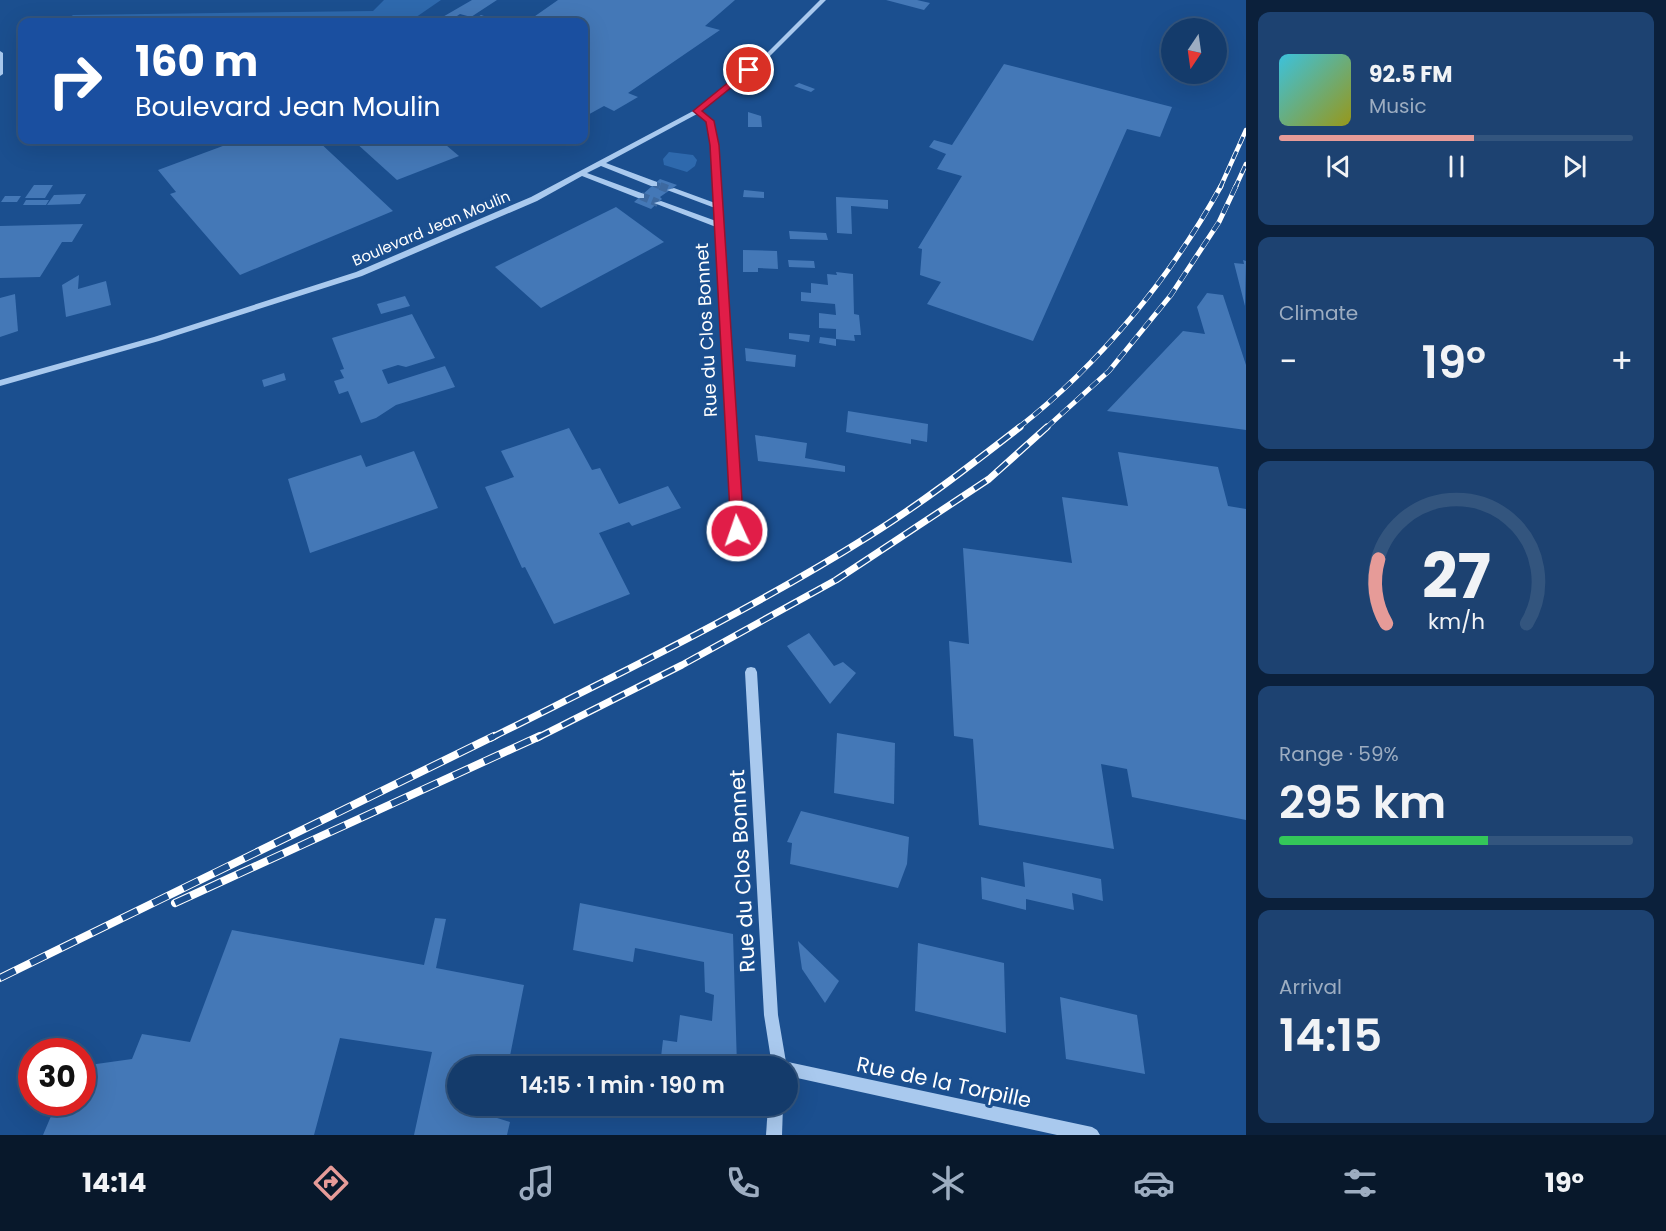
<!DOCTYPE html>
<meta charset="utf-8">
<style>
:root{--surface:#143b6b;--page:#1d4271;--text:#f1f3f6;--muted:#9dadc1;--line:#33557e;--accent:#e69b98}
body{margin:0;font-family:Poppins,sans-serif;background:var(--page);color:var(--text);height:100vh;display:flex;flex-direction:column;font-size:22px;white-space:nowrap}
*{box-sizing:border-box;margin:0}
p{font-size:20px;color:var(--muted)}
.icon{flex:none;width:33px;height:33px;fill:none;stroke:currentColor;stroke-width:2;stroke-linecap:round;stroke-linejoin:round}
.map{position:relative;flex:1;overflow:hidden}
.sheet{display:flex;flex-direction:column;gap:12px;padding:12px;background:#0b203b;width:420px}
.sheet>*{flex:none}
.hud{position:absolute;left:18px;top:18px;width:570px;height:126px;border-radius:12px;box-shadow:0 6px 24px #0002,0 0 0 2px var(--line);background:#1a4fa0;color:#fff;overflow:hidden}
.needle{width:39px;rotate:193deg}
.buttons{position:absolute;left:1161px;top:18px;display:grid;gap:12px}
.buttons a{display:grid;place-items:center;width:66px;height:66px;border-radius:50%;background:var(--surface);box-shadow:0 6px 24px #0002,0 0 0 2px var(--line);font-size:30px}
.speed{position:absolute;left:18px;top:1038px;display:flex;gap:12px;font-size:30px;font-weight:700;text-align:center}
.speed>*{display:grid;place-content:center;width:78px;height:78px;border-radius:50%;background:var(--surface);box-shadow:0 6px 24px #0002,0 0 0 2px var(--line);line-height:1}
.speed .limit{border:9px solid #d22;background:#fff;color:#111}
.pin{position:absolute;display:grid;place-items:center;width:51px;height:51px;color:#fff;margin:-26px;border:3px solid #fff;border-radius:50%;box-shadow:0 2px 6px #0007}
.me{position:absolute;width:66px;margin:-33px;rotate:357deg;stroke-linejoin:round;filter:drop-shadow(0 0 4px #0008)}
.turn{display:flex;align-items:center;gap:21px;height:126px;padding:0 18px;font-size:27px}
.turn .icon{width:78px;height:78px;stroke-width:2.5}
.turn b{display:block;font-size:42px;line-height:51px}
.big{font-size:45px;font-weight:600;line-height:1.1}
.sheet .card{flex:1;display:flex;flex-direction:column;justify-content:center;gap:9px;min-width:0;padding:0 21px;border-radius:12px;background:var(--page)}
.sheet .dial{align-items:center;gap:0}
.dial svg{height:156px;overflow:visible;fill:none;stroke:var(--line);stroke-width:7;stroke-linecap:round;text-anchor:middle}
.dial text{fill:var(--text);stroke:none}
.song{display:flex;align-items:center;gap:18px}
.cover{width:72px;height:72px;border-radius:9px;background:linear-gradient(135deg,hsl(190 70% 55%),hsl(60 70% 35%))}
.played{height:6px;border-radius:3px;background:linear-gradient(90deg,var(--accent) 55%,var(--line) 55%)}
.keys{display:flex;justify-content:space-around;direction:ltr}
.heat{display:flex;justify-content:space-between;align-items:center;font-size:33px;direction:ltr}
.charge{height:9px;border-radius:4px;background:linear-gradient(90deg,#34c759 59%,var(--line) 0)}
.trip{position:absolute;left:447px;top:1056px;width:351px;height:60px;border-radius:30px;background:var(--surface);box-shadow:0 6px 24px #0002,0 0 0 2px var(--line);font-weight:600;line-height:60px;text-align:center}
.menu{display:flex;height:96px;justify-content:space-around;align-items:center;background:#08182b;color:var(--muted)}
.menu .icon{width:42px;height:42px}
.menu .current{color:var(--accent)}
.menu b{font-size:27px;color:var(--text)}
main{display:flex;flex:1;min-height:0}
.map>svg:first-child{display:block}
</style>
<main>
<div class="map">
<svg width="1246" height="1135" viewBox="0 0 1246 1135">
<rect width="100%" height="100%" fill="#1b4f8f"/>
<g fill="#2e69ad">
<path d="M 384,0 L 441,0 L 409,22 L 63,22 L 73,15 L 373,11 Z"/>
<path d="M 669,152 L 693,155 L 697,160 L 695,166 L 687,172 L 664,165 L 663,159 Z"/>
</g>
<g fill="#4478b7">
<path d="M 472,0 L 497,0 L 471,17 L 460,14 L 448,22 L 434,22 Z"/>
<path d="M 558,0 L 735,0 L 705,26 L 720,30 L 628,93 L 638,97 L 614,111 L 604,106 L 584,117 L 584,22 L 528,21 Z"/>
<path d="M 886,0 L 917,0 L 930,3 L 924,10 Z"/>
<path d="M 481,15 L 502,22 L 470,22 Z"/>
<path d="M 1004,64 L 1172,107 L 1160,137 L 1127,129 L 1033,341 L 927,304 L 941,282 L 920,275 L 922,249 L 918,248 L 962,176 L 937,169 L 946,154 L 929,147 L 934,140 L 952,145 Z"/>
<path d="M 799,83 L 815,89 L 811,92 L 794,86 Z"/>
<path d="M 748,112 L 761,116 L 762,127 L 748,127 Z"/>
<path d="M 239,140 L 317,140 L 393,211 L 240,275 L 170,194 L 176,192 L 158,170 Z"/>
<path d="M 362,140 L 440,140 L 459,156 L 397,180 L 355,142 Z"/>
<path d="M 660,179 L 677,185 L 660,197 L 662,199 L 651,209 L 634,202 Z"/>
<path d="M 34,185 L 53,185 L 45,198 L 25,198 Z"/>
<path d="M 744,190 L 764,192 L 764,198 L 743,197 Z"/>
<path d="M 86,194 L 80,204 L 47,205 L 54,195 Z"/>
<path d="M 5,196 L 21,196 L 17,202 L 1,202 Z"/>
<path d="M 836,197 L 888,200 L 888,209 L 851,206 L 852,234 L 837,233 Z"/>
<path d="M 26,200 L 49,200 L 46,205 L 23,205 Z"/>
<path d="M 616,207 L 664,242 L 541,308 L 495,267 Z"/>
<path d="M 83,224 L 72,242 L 62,242 L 40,277 L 0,278 L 0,226 Z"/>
<path d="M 789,231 L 826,233 L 828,240 L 790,239 Z"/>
<path d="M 743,250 L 777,251 L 778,269 L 758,268 L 758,272 L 743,272 Z"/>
<path d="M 788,260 L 814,261 L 815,268 L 789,267 Z"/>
<path d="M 1243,260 L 1246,261 L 1245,306 L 1234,263 L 1244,264 Z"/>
<path d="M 836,272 L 853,274 L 854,314 L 859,315 L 861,335 L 854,335 L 855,341 L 836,339 L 836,329 L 819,328 L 819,313 L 836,315 L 835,304 L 801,301 L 801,292 L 811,293 L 811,283 L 828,285 L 827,274 L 837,275 Z"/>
<path d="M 79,275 L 78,289 L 106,281 L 111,305 L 66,317 L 62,285 Z"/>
<path d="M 1207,293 L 1223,295 L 1246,365 L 1246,430 L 1107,411 L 1183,331 L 1205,334 L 1197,307 Z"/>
<path d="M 15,294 L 18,331 L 0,337 L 0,298 Z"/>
<path d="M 405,296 L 410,306 L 381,314 L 377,304 Z"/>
<path d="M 412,314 L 435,358 L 406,367 L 398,365 L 382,370 L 388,384 L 445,366 L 455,387 L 396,405 L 376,418 L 361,423 L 348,391 L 339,394 L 334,381 L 344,378 L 340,370 L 344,369 L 332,338 Z"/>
<path d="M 789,333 L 810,335 L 809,342 L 789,339 Z"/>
<path d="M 820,337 L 836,339 L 836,346 L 819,343 Z"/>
<path d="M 745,348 L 796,355 L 795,367 L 746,361 Z"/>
<path d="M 284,373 L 286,380 L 264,387 L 262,380 Z"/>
<path d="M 848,411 L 928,424 L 927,442 L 911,439 L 911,444 L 846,432 Z"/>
<path d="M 569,428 L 592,470 L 600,468 L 619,504 L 668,486 L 681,508 L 632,526 L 629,522 L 599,533 L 630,594 L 554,624 L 525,567 L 522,568 L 485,487 L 514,477 L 501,451 Z"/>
<path d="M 755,435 L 807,443 L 805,458 L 845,466 L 845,472 L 758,461 Z"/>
<path d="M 414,451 L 438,508 L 310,553 L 288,479 L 361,455 L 366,467 Z"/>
<path d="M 1118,452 L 1218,467 L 1228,506 L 1246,509 L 1246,820 L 1132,797 L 1127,769 L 1101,764 L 1114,849 L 979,825 L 973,739 L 954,736 L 949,641 L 969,644 L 963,548 L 1072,563 L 1062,497 L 1128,506 Z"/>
<path d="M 809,633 L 834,666 L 843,662 L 856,673 L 830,704 L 787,646 Z"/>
<path d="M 837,733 L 895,743 L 894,804 L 834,793 Z"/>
<path d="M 801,811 L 909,837 L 907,864 L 898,888 L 790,864 L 792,843 L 787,842 Z"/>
<path d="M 1023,862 L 1101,879 L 1103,901 L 1072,893 L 1074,910 L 1026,899 L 1026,910 L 982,899 L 981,877 L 1025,887 Z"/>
<path d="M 580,903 L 733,934 L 737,1066 L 674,1066 L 675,1060 L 661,1057 L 663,1040 L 677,1042 L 680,1015 L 712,1021 L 714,995 L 705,992 L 704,962 L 635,948 L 633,962 L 573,950 Z"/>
<path d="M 435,918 L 446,919 L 436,968 L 524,985 L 508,1066 L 458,1066 L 458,1106 L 500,1106 L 497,1118 L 510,1122 L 507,1135 L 414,1135 L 432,1052 L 340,1038 L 314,1135 L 43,1135 L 57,1102 L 82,1102 L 82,1066 L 132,1059 L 142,1034 L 190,1042 L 232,930 L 424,965 Z"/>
<path d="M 798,941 L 839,981 L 825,1003 L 802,969 Z"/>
<path d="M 918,943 L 1004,963 L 1006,1033 L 915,1011 Z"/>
<path d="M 1060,997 L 1137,1015 L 1145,1074 L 1066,1059 Z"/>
</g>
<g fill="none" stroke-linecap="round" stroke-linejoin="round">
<path stroke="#3d69a0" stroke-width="6" stroke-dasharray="6 3" stroke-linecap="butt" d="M 654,184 L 664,188"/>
<g stroke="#3d69a0" stroke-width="8" stroke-dasharray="8 4" stroke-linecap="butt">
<path d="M 660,186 L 671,190"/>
<path d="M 641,196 L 658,203"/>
</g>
<g fill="#a9c9ee" fill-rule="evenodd">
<path d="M 820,0 L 826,0 L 769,57 L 701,111 L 713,121 L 718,145 L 744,554 L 743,557 L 735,557 L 734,554 L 716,227 L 654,203 L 661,201 L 716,221 L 715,208 L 667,190 L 674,188 L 715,203 L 712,145 L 707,122 L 697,114 L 606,163 L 657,182 L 657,186 L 651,186 L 601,166 L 587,173 L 644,194 L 644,198 L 638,198 L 582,176 L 537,201 L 362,276 L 159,341 L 0,386 L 0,380 L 154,337 L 356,272 L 531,197 L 695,110 L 765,55 Z"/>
<path d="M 0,51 L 3,53 L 3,74 L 0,76 Z"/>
<path d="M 751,667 L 755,668 L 757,672 L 778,1015 L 786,1062 L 788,1062 L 1092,1127 L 1097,1130 L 1100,1135 L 1057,1135 L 788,1076 L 788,1066 L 772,1066 L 764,1015 L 745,672 L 747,668 Z"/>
<path d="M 768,1106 L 783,1106 L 782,1135 L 766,1135 Z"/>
</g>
<defs>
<g id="rail-far3">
<path d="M 1220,188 L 1246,130"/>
<path d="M 1235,188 L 1246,164"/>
</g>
<g id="rail-far2">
<path d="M 1018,428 C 1100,364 1171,277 1221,186"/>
<path d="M 1046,428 L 1109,371 L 1171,295 L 1219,222 L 1236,186"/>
</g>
<g id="rail-far1">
<path d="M 491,738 C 618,674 748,612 869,536 C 922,503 971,465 1020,427"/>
<path d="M 537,738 L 682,665 L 836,580 L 989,479 L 1047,427"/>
</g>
<g id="rail">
<path d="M 175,903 L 540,736"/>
<path d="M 0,978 L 494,736"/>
</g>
</defs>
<use href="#rail-far3" stroke="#fff" stroke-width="4.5"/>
<use href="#rail-far2" stroke="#fff" stroke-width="5"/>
<use href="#rail-far1" stroke="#fff" stroke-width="7"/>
<use href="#rail" stroke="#fff" stroke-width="8"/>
<use href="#rail-far3" stroke="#1b4f8f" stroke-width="3" stroke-dasharray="8" stroke-linecap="butt"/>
<use href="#rail-far2" stroke="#1b4f8f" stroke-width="4" stroke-dasharray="10" stroke-linecap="butt"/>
<use href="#rail-far1" stroke="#1b4f8f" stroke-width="4.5" stroke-dasharray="14" stroke-linecap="butt"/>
<use href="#rail" stroke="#1b4f8f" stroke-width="6" stroke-dasharray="17" stroke-linecap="butt"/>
</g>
<path fill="#e11d48" stroke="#92132f" stroke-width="1.5" d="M 746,68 L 753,70 L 702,111 L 714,121 L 719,145 L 744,531 L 737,536 L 731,531 L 710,145 L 706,122 L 693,111 Z"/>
<g text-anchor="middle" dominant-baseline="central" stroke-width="6" stroke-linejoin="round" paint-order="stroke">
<g font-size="15" fill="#fff" stroke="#1b4f8f">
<text transform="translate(431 228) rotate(-23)">Boulevard Jean Moulin</text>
</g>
<g font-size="18" fill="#fff" stroke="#1b4f8f">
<text transform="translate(706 330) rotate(-93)">Rue du Clos Bonnet</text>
</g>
<g font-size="21" fill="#fff" stroke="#1b4f8f">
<text transform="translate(742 871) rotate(-93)">Rue du Clos Bonnet</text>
<text transform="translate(944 1082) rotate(12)">Rue de la Torpille</text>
</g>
</g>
</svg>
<div class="buttons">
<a><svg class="needle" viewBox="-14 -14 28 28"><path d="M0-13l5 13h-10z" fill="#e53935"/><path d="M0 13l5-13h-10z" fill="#9dadc1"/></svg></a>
</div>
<div class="speed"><div class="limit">30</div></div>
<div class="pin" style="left:749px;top:70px;background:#d93025"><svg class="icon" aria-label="arrive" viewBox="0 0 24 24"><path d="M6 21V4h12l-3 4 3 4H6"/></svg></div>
<svg class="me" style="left:737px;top:531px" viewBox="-20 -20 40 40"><circle r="17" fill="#e11d48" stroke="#fff" stroke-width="3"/><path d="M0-11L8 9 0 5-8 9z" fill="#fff"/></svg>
<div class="trip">14:15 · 1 min · 190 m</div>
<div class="hud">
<div class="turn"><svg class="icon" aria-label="right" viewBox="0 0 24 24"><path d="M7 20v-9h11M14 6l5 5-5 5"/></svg><div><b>160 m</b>Boulevard Jean Moulin</div></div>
</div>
</div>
<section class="sheet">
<div class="card">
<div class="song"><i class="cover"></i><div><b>92.5 FM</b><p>Music</p></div></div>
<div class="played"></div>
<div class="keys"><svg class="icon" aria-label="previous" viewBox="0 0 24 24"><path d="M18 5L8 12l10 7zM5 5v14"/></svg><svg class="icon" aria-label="pause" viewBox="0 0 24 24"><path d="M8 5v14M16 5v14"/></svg><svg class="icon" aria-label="next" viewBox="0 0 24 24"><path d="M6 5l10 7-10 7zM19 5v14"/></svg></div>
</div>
<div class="card"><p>Climate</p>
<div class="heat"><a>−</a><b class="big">19°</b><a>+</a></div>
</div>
<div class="card dial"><svg viewBox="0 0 100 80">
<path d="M14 69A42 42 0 1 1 86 69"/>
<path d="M14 69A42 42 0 0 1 10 36" stroke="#e69b98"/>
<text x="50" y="56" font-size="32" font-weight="700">27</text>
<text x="50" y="72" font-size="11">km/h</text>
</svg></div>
<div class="card"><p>Range · 59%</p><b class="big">295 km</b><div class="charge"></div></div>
<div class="card"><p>Arrival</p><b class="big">14:15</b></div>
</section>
</main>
<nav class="menu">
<b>14:14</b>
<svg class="icon current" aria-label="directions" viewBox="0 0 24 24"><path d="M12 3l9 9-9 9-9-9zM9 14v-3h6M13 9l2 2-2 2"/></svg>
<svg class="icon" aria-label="music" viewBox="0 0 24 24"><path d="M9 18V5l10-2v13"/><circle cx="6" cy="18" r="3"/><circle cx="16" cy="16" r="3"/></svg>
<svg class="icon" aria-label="phone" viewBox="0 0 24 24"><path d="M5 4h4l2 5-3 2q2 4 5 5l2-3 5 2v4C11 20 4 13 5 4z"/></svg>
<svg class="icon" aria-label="climate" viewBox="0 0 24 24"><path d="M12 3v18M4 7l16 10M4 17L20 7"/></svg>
<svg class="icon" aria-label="car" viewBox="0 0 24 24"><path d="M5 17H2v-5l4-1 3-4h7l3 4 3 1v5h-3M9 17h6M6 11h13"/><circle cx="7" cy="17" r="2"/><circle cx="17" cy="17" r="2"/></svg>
<svg class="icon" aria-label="filters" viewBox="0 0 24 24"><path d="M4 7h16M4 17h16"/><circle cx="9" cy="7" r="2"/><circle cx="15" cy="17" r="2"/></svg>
<b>19°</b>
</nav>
